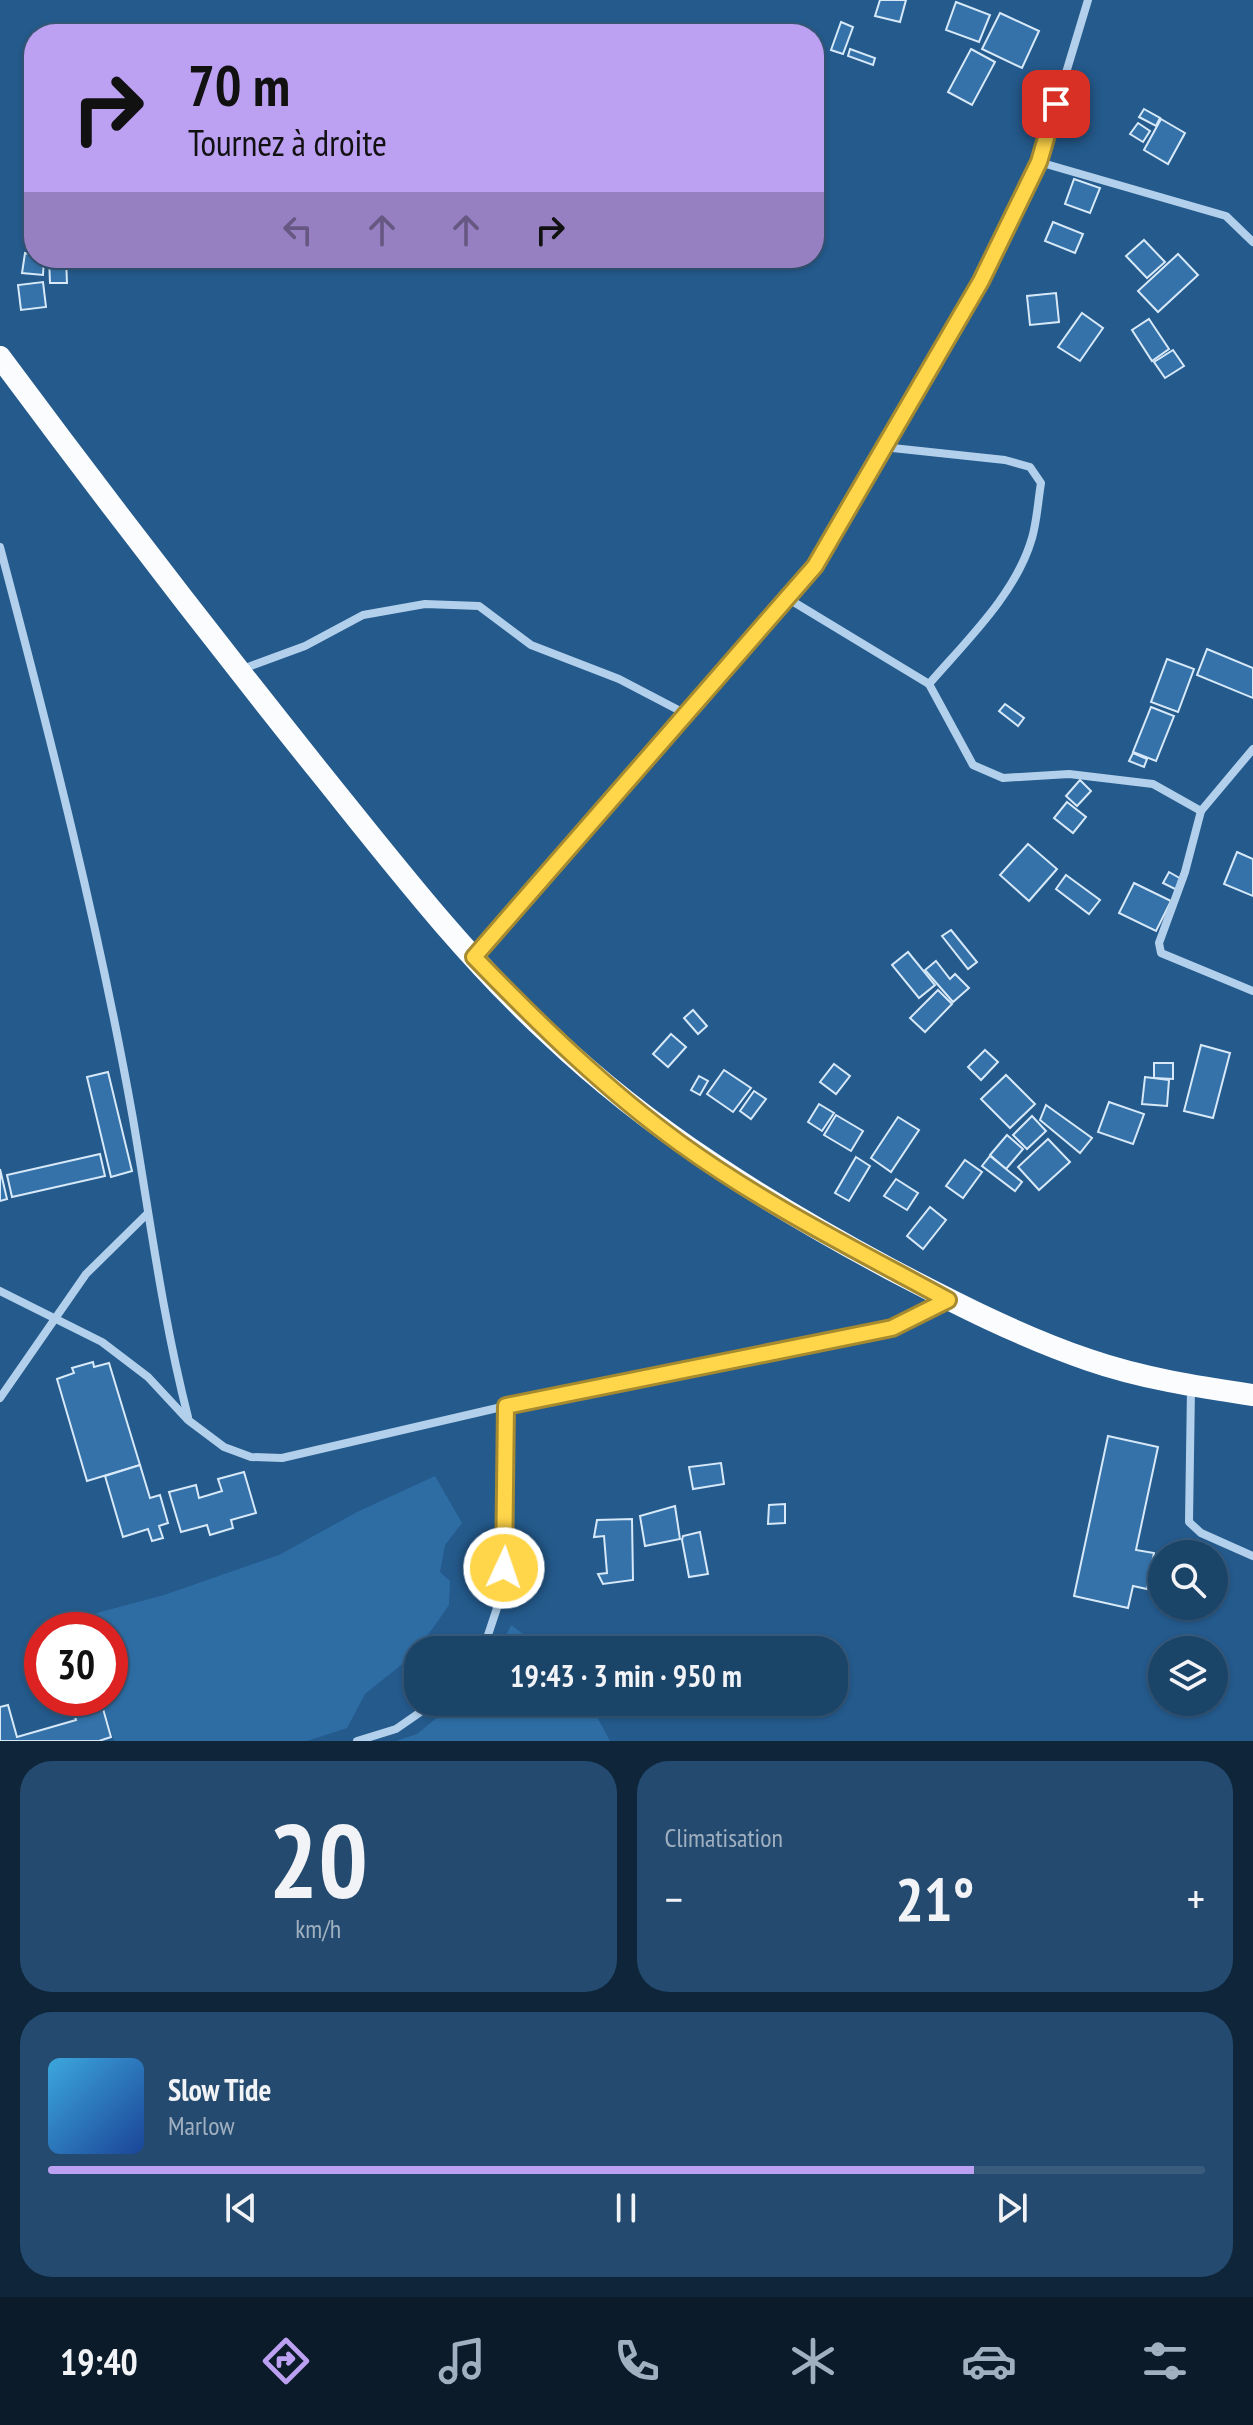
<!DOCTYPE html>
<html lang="fr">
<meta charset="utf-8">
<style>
:root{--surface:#1b4469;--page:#244b6f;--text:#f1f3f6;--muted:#a0b0c0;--line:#395c7d;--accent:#bca0f2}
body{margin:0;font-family:"PT Sans Narrow",sans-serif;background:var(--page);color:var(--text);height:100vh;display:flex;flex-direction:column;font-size:30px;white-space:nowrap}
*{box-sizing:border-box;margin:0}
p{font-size:26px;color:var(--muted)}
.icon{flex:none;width:44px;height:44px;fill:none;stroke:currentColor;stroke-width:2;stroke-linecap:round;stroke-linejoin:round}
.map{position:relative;height:1741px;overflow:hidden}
.details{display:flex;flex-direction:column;gap:20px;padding:20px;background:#0f253a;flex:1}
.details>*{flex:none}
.top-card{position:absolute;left:24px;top:24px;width:800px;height:244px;border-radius:32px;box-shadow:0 2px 6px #0004,0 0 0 2px var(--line);background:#bca0f2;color:#111;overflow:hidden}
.fabs{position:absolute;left:1148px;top:1540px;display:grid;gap:16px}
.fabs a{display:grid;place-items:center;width:80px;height:80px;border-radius:50%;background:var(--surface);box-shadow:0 2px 6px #0004,0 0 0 2px var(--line);font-size:40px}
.speed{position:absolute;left:24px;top:1612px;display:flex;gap:16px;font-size:40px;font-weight:700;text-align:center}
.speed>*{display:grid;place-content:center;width:104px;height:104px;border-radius:50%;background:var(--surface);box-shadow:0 2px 6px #0004,0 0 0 2px var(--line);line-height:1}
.speed .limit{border:12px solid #d22;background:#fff;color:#111}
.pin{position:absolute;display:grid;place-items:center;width:68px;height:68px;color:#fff;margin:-34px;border-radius:16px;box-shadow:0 4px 12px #0006}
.me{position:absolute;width:88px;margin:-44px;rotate:3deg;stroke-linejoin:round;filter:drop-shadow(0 0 6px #0008)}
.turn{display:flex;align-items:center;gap:28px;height:168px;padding:0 32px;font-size:36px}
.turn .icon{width:104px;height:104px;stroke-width:2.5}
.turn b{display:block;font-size:56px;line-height:68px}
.lanes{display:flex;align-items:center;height:76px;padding:0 32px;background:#0003;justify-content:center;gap:40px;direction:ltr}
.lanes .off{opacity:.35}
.big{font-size:60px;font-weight:700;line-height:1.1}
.details .widget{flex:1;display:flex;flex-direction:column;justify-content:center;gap:12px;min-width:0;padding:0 28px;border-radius:32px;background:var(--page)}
.details .dial{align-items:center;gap:0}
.dial b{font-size:104px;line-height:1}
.song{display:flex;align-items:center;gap:24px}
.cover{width:96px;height:96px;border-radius:12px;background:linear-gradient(135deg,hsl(200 70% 55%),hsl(220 70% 35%))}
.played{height:8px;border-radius:4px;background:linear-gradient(90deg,var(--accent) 80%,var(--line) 80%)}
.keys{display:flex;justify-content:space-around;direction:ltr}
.heat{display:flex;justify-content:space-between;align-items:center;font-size:44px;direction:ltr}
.details .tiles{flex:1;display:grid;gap:20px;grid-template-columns:1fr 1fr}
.widget:last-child{grid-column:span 2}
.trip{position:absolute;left:404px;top:1636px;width:444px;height:80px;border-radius:32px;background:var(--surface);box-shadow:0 2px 6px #0004,0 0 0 2px var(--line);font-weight:700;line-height:80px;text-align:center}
.tabs{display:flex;height:128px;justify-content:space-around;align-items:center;background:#0b1b2a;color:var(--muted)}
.tabs .icon{width:56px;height:56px}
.tabs .active{color:var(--accent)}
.tabs b{font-size:36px;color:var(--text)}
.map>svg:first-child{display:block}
</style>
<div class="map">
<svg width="1253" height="1741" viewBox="0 0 1253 1741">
<rect width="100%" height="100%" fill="#245a8c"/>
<g fill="#2e6da4">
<path d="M 435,1476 L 462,1523 L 445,1545 L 440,1572 L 450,1581 L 449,1605 L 433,1628 L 411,1657 L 365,1694 L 347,1728 L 307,1741 L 114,1741 L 101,1698 L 110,1698 L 110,1630 L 81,1630 L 78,1618 L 164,1595 L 279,1555 L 357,1512 Z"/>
<path d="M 511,1625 L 545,1650 L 499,1650 Z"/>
<path d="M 456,1702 L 589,1702 L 610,1741 L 396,1741 L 417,1734 Z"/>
</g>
<g fill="#3472a9" stroke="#d7e9f8" stroke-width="2">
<path d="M 880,0 L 906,0 L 900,22 L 875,16 Z"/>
<path d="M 956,2 L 990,15 L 979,42 L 946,30 Z"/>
<path d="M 1000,13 L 1039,31 L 1022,68 L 982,49 Z"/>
<path d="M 841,22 L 853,27 L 843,54 L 831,50 Z"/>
<path d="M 850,49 L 875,58 L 873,65 L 848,56 Z"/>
<path d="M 971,49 L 995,62 L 972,105 L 948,92 Z"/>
<path d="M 1144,109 L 1160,118 L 1156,126 L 1139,117 Z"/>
<path d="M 1161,119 L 1185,133 L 1168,164 L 1144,150 Z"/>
<path d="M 1138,123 L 1150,131 L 1143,142 L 1130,134 Z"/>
<path d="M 1074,179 L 1100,188 L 1090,213 L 1065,204 Z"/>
<path d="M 1053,222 L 1083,234 L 1075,253 L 1045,241 Z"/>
<path d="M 1144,240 L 1165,262 L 1147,278 L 1126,256 Z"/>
<path d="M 25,253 L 44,258 L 43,275 L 22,273 Z"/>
<path d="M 1178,254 L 1198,275 L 1158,312 L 1138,291 Z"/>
<path d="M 49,258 L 66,258 L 67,283 L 50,283 Z"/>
<path d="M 43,282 L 46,307 L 21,310 L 18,285 Z"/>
<path d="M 1056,293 L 1059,322 L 1030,325 L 1027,296 Z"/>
<path d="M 1082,313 L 1103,328 L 1080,361 L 1058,347 Z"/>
<path d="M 1149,319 L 1169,349 L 1152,361 L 1132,330 Z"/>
<path d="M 1173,350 L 1184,366 L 1165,378 L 1154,362 Z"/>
<path d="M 1207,649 L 1253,668 L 1253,698 L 1197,675 Z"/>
<path d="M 1167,659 L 1194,669 L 1178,712 L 1151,702 Z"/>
<path d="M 1005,704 L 1024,718 L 1018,726 L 999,711 Z"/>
<path d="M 1151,707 L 1174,716 L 1156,761 L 1133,752 Z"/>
<path d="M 1133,753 L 1147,759 L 1144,767 L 1129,761 Z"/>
<path d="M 1080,780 L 1091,791 L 1077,806 L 1066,796 Z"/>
<path d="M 1067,802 L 1086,817 L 1073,833 L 1054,818 Z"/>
<path d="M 1028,844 L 1057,869 L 1029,901 L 1000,875 Z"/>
<path d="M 1237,852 L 1253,859 L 1253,896 L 1224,884 Z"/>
<path d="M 1169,872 L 1183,880 L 1177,890 L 1163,883 Z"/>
<path d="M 1066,875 L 1100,900 L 1089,914 L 1056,889 Z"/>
<path d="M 1134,883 L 1171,901 L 1156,931 L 1119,913 Z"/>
<path d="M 951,930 L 977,962 L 968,969 L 942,936 Z"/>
<path d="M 908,952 L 935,985 L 919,998 L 892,965 Z"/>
<path d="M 936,961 L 950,979 L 955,974 L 969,988 L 953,1002 L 925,970 Z"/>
<path d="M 938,990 L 952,1004 L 925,1032 L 910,1018 Z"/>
<path d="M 693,1010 L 707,1026 L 698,1034 L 684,1018 Z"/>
<path d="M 671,1034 L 686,1047 L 668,1067 L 653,1054 Z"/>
<path d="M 1201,1045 L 1230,1053 L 1213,1118 L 1184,1111 Z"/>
<path d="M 985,1050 L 998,1062 L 981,1080 L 968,1067 Z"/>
<path d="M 1154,1063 L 1173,1063 L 1173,1079 L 1154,1078 Z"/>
<path d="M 834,1064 L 850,1076 L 836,1094 L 820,1082 Z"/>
<path d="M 724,1070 L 751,1088 L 733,1112 L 707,1094 Z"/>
<path d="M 108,1072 L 132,1171 L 111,1177 L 87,1077 Z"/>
<path d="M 1006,1075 L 1035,1104 L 1010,1128 L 981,1099 Z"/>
<path d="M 699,1076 L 708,1081 L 700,1095 L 691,1090 Z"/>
<path d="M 1145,1077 L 1169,1080 L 1167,1106 L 1142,1104 Z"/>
<path d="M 754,1091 L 766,1099 L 751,1119 L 740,1111 Z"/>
<path d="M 1109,1102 L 1144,1114 L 1133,1144 L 1098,1132 Z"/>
<path d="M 819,1104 L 834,1113 L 822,1131 L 808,1122 Z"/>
<path d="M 1046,1105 L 1092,1138 L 1080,1153 L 1040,1120 Z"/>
<path d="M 836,1115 L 863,1131 L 851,1151 L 824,1135 Z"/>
<path d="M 1032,1116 L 1046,1131 L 1027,1149 L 1013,1135 Z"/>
<path d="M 898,1117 L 919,1130 L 891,1172 L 871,1158 Z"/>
<path d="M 1007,1135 L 1023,1149 L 1006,1169 L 990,1155 Z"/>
<path d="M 1048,1139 L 1070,1162 L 1039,1190 L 1018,1167 Z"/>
<path d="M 100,1154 L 105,1176 L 12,1197 L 7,1175 Z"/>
<path d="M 990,1156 L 1022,1182 L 1015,1191 L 982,1166 Z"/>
<path d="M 856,1157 L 870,1166 L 849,1201 L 835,1193 Z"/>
<path d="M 965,1160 L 982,1172 L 963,1198 L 946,1186 Z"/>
<path d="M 0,1169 L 7,1199 L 0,1201 Z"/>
<path d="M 896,1179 L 918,1193 L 907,1210 L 884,1196 Z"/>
<path d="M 930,1207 L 946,1220 L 923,1249 L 907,1236 Z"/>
<path d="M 93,1362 L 94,1367 L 109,1363 L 140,1465 L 87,1481 L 57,1379 L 74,1373 L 72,1368 Z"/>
<path d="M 1108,1436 L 1158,1447 L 1136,1550 L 1154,1553 L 1147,1589 L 1133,1586 L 1128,1608 L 1074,1596 Z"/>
<path d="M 721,1463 L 724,1484 L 693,1489 L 689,1467 Z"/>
<path d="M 140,1465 L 150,1498 L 160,1495 L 168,1523 L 159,1526 L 163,1538 L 152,1541 L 148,1529 L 123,1537 L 105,1476 Z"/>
<path d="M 244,1472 L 256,1513 L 231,1520 L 233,1528 L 210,1535 L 207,1525 L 181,1532 L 169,1492 L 196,1485 L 199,1498 L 222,1491 L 218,1479 Z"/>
<path d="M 785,1504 L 785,1523 L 768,1524 L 769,1505 Z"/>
<path d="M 675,1506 L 680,1539 L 645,1546 L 640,1516 Z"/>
<path d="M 632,1519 L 633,1580 L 603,1584 L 598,1574 L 607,1573 L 604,1536 L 594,1537 L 597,1520 Z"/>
<path d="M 700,1532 L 708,1574 L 689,1577 L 682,1540 L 683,1536 Z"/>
<path d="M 69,1698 L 100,1698 L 111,1737 L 99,1741 L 0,1741 L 0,1707 L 8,1705 L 17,1737 L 76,1720 Z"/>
</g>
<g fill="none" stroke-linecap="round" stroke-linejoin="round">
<g stroke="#b2d0eb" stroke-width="8">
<path d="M 1039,162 L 1226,216 L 1253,242"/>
<path d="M 883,447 L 1005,460 L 1030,467 L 1041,483 C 1038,501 1037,521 1032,538 C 1016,594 966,641 929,684"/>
<path d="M 0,547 C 50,736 99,927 133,1119 C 150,1219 163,1320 188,1417"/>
<path d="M 787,598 L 929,684 L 973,765 L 1003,778 L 1069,774 L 1153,784 L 1201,811"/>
<path d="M 240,670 L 305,646 L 363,615 L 425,604 L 479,606 L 531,645 L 619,679 L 686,714"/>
<path d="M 1253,749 L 1201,811 L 1185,872 L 1159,943 L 1161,953 L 1253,991"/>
<path d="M 475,956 L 815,566 L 981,281 L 1039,162 L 1088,0"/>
<path d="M 0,1291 L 102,1342 L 148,1377 L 188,1420 L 224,1447 L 251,1457 L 282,1458 L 506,1406 L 892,1328 L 944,1302"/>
<path d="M 1191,1388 L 1189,1522 L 1201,1533 L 1253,1556"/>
<path d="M 0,1398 L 86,1274 L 147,1214"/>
<path d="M 483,1650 L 502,1593 L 506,1406"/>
<path d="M 357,1741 L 396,1729 L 435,1702"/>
</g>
<path stroke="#fbfcfe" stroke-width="22" d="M 0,357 C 103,496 210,635 318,770 C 392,862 464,956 551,1036 C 651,1131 769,1204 890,1269 C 955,1303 1019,1336 1089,1360 C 1141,1378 1198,1387 1253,1395"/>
</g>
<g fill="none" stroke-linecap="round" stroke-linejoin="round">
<defs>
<path id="route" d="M 504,1568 L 506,1406 L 892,1328 L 948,1300 C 858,1251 764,1204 681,1144 C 605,1089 539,1024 474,957 L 815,566 L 981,281 L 1039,162 L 1056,104"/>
</defs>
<use href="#route" stroke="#a68a30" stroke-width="20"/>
<use href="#route" stroke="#ffd54a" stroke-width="14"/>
</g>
</svg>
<div class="fabs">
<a><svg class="icon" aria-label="search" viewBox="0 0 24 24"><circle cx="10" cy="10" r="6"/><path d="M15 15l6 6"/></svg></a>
<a><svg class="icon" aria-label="layers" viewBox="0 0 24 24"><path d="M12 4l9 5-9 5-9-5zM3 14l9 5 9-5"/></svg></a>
</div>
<div class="speed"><div class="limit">30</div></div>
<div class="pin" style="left:1056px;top:104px;background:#d93025"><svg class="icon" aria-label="arrive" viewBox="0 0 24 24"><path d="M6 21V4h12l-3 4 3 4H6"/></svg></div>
<svg class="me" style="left:504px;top:1568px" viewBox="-20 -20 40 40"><circle r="17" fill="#ffd54a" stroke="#fff" stroke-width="3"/><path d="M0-11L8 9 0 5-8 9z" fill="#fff"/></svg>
<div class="trip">19:43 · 3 min · 950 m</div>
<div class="top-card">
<div class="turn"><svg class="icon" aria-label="right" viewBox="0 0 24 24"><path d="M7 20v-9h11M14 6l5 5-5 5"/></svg><div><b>70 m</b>Tournez à droite</div></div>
<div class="lanes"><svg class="icon off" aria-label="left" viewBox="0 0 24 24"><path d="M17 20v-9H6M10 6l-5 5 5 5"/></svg><svg class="icon off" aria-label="ahead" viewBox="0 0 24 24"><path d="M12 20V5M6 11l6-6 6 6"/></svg><svg class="icon off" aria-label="ahead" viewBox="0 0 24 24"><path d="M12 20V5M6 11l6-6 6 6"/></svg><svg class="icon" aria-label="right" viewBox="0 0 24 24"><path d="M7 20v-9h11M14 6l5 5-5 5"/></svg></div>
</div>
</div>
<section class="details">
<div class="tiles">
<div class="widget dial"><b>20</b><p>km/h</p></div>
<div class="widget"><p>Climatisation</p>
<div class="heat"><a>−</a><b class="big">21°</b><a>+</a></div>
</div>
<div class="widget">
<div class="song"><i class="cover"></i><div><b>Slow Tide</b><p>Marlow</p></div></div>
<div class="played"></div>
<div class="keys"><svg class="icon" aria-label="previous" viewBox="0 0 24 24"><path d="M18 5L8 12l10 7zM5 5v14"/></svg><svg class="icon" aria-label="pause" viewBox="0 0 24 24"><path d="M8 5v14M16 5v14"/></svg><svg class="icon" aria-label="next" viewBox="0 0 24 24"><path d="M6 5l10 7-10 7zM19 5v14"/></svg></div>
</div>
</div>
</section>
<nav class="tabs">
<b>19:40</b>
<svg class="icon active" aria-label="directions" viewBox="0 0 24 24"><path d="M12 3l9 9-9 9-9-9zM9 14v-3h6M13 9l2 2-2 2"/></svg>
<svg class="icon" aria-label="music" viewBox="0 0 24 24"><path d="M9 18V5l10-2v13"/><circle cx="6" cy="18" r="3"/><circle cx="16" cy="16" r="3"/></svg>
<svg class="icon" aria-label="phone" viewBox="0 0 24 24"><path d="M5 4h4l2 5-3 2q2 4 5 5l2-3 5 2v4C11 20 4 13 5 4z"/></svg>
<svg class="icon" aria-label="climate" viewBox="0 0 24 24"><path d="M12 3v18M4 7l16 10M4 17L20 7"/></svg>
<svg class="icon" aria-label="car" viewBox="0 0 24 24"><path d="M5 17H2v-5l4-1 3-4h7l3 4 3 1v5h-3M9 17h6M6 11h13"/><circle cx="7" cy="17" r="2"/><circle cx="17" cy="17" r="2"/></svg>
<svg class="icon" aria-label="filters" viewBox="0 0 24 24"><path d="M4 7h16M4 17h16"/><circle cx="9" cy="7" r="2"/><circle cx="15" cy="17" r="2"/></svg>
</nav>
